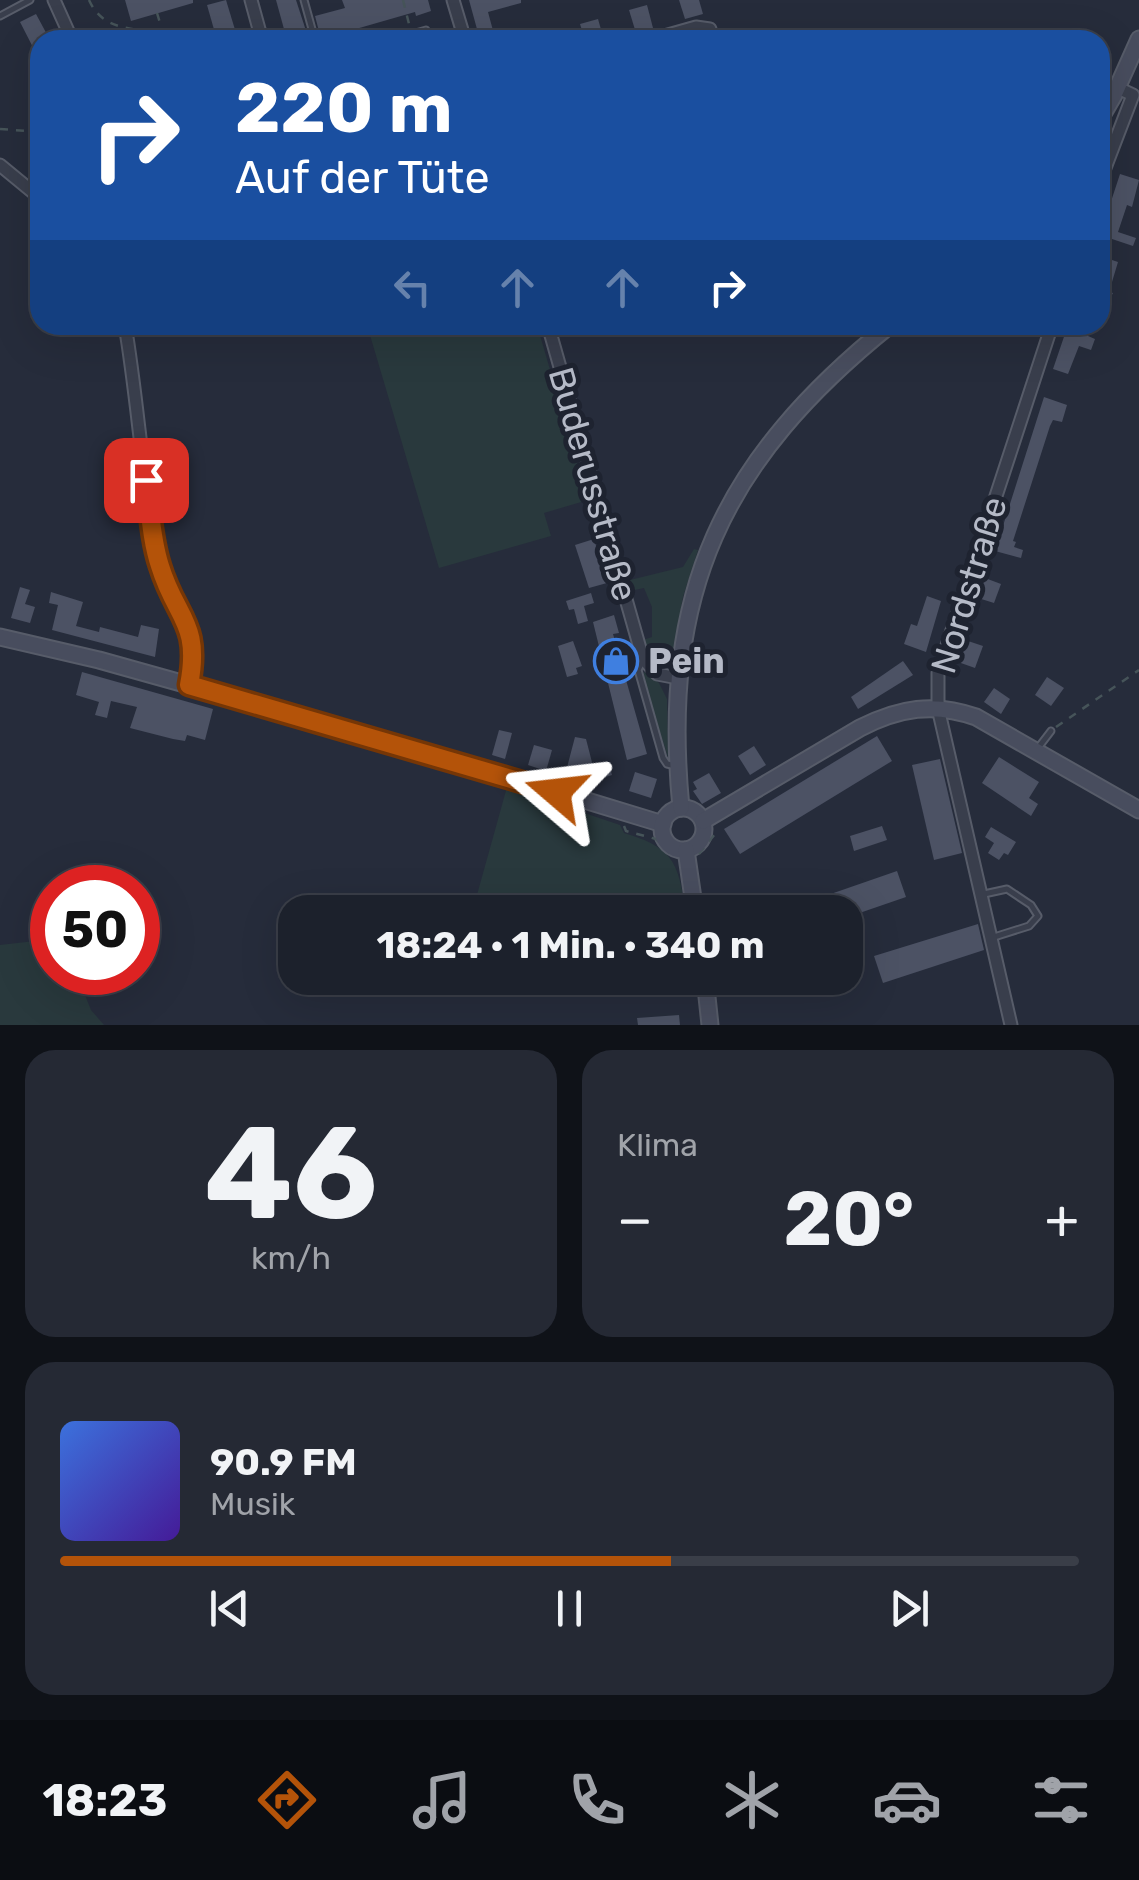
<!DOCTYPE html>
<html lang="de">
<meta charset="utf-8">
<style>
:root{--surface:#1c212c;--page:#252934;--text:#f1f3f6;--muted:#a0a3a9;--line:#3a3e48;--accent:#b45309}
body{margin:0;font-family:Rubik,sans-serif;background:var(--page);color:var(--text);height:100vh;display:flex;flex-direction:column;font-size:38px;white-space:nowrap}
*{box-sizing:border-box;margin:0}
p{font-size:32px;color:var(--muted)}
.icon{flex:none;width:55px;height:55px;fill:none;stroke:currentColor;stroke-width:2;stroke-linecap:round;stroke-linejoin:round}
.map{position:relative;height:1025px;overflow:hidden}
.side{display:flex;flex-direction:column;gap:25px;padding:25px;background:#0f1218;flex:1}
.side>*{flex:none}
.guide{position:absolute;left:30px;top:30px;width:1080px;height:305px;border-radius:30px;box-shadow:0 10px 40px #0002,0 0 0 2px var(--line);background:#1a4fa0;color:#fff;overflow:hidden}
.speed{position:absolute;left:30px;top:865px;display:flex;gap:20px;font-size:50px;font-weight:700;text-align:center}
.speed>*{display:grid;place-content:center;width:130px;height:130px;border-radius:50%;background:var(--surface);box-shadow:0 10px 40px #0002,0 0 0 2px var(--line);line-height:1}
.speed .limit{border:15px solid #d22;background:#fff;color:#111}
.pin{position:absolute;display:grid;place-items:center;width:85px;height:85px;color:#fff;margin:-42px;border-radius:20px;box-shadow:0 5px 15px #0006}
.me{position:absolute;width:110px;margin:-55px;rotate:287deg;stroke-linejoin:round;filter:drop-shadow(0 0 8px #0008)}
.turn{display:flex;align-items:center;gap:35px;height:210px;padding:0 40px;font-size:45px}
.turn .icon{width:130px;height:130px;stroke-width:2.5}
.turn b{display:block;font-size:70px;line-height:85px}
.lanes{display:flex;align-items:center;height:95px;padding:0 40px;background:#0003;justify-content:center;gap:50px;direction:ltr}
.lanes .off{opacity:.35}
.big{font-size:75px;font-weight:700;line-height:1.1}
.side .card{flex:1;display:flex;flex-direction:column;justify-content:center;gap:15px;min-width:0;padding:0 35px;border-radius:30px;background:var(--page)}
.side .dial{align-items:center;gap:0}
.dial b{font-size:130px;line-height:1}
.song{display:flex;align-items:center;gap:30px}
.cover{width:120px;height:120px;border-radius:15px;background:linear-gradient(135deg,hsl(220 70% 55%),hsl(260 70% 35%))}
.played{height:10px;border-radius:5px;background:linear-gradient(90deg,var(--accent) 60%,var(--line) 60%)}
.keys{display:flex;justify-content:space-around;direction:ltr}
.heat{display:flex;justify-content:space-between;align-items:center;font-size:55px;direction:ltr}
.side .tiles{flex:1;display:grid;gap:25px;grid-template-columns:1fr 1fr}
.card:last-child{grid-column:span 2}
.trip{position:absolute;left:278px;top:895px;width:585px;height:100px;border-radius:30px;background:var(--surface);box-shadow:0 10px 40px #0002,0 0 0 2px var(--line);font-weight:700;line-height:100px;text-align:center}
.tabs{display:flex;height:160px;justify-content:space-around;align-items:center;background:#0b0d12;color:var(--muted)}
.tabs .icon{width:70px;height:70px}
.tabs .on{color:var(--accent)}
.tabs b{font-size:45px;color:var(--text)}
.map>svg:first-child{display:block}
</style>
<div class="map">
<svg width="1139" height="1025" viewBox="0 0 1139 1025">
<rect width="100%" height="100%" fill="#262c3b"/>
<g fill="#29393d">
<path d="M 367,325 L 537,325 L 588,500 L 544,513 L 551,536 L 439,568 Z"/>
<path d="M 694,549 L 698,550 L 683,597 L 671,664 L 658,667 L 648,657 L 643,640 L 652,637 L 652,607 L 644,588 L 630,591 L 626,581 L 683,567 Z"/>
<path d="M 644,672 L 659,683 L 667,699 L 668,757 L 642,677 Z"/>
<path d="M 507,787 L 620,825 L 624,833 C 674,848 678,862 686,912 L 480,912 L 475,902 Z"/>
<path d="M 52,939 L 52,972 L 76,973 L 91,1010 L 104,1025 L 0,1025 L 0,945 Z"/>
</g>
<g fill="#4c5264">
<path d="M 125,0 L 193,0 L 193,3 L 131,21 Z"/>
<path d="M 226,0 L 236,33 L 238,40 L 217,40 L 207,5 Z"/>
<path d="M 276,0 L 296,0 L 309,40 L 287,40 Z"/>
<path d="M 342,0 L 428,0 L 431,11 L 416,16 L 415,12 L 321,39 L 315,16 L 345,8 Z"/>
<path d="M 469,0 L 521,0 L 521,3 L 488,12 L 495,38 L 480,40 Z"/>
<path d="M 679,0 L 699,0 L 703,14 L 685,19 Z"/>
<path d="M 647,5 L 653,28 L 636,33 L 629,10 Z"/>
<path d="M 36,14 L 50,40 L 40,40 L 40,61 L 20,22 Z"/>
<path d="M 598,19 L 604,40 L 585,40 L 580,24 Z"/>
<path d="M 1120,174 L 1139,180 L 1132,207 L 1127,205 L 1118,232 L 1136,238 L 1133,246 L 1100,235 Z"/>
<path d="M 1100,256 L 1118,262 L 1109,292 L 1113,293 L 1102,313 Z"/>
<path d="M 1068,325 L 1092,325 L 1088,336 L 1095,339 L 1091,350 L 1079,346 L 1068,374 L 1053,369 Z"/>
<path d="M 1044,397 L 1067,405 L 1062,422 L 1053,420 L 1050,426 L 1013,541 L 1016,542 L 1014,547 L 1023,550 L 1021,558 L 995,551 Z"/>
<path d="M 594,539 L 607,583 L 589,588 L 575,545 Z"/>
<path d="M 985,578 L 1001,584 L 994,603 L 978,598 Z"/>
<path d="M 20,587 L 30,590 L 25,604 L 35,607 L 30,623 L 11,618 Z"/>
<path d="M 51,592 L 83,602 L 76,626 L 99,632 L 100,627 L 138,637 L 141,625 L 159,629 L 155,657 L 52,630 L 58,605 L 49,603 Z"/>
<path d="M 591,593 L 594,603 L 584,606 L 588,621 L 578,624 L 574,609 L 569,610 L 566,601 Z"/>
<path d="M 927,596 L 941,601 L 926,652 L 904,644 L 911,624 L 917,626 Z"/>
<path d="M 614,615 L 619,633 L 613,634 L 647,754 L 627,760 L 593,622 Z"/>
<path d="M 965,640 L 983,646 L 975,668 L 958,662 Z"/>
<path d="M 573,641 L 582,666 L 576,668 L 578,674 L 567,677 L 558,646 Z"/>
<path d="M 903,661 L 913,675 L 858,709 L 851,697 Z"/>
<path d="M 82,672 L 213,709 L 205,740 L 187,735 L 185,741 L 173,739 L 130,728 L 137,707 L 111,701 L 107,718 L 95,715 L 99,702 L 76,695 Z"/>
<path d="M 1047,677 L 1064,688 L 1051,706 L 1035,695 Z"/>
<path d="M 994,688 L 1010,699 L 1001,714 L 984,702 Z"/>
<path d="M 499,730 L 512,733 L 505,759 L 492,755 Z"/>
<path d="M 877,736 L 892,761 L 740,854 L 724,829 Z"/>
<path d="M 575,737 L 586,739 L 594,770 L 609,765 L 612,775 L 590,782 L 565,775 Z"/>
<path d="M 534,745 L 552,750 L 546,771 L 528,765 Z"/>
<path d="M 754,746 L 766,765 L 750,775 L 738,756 Z"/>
<path d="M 999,757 L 1039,782 L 1029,798 L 1038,804 L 1031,816 L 982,783 Z"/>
<path d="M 940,759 L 962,853 L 934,860 L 912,765 Z"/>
<path d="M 635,772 L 657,779 L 651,798 L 629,791 Z"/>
<path d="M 709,773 L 721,793 L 702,804 L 693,791 L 697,789 L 693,782 Z"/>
<path d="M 882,826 L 887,840 L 854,851 L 850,836 Z"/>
<path d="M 991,827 L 1016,842 L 1008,855 L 1004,853 L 999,860 L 988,853 L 994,843 L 985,837 Z"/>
<path d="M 897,871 L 906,897 L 845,918 L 845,912 L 827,912 L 822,897 Z"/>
<path d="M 978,924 L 984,950 L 883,983 L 874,956 Z"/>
<path d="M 679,1015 L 680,1025 L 638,1025 L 637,1018 Z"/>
</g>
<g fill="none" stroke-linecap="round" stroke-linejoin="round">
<defs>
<g id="service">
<path d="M 304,0 L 315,40"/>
<path d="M 0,16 L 30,0"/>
<path d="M 391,40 L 426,30"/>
<path d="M 643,660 L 638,670 L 663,758 L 667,764 L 676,766"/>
<path d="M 1038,748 L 1051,731"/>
<path d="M 984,894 L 1007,889 L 1031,905 L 1038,916 L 1029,926 L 991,938"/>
</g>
<g id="minor">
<path d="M 54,0 L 72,40"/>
<path d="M 251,0 L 262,40"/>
<path d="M 453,0 L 465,40"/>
<path d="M 650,40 L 696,27 L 710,29"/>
<path d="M 0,165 L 40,198"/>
<path d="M 1100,181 L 1133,95 L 1118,88"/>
<path d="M 125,325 C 138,401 142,479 157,554 C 168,611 202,617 189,685"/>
<path d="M 548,325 L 643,659 L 657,674 L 678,678"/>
<path d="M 1011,1025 L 938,708 L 938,673 L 1052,325"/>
</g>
<g id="secondary">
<path d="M 1100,119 L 1114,95 L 1139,39"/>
<path d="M 0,637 L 99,660 L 242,700 L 443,757 L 663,824"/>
<circle cx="683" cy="829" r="21"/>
<path d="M 681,808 C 660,592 722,460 890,325"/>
<path d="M 703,821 L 860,728 C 899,708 934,702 976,717 L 1139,810"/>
<path d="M 686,850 L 695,912"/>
<path d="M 705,978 L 710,1025"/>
</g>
</defs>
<use href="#service" stroke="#575c69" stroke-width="9"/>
<use href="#minor" stroke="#575c69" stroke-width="15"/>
<use href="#secondary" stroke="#575c69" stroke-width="19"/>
<g stroke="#465459" stroke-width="2.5" stroke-dasharray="8 8" stroke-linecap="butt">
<path d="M 89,0 C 106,38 144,23 173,40"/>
<path d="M 403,0 L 410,28"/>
<path d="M 157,13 L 163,33"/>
<path d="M 361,28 L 364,40"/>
<path d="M 0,129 L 40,132"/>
<path d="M 1056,727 L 1139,670"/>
<path d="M 624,826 L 626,831 L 656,839 L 674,858"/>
<path d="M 699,854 L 719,829"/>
</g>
<use href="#service" stroke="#393e4c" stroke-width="5"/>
<use href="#minor" stroke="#393e4c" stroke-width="11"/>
<use href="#secondary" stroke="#484d5e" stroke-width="15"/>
</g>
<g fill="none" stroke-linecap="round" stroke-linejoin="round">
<defs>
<path id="route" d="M 146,480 C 150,508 151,539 160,566 C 176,619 201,622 189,685 L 556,792"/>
</defs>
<use href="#route" stroke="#753606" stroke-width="25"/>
<use href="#route" stroke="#b45309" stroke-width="18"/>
</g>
<defs>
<symbol id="shop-ring" viewBox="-11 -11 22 22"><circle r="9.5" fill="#1e2330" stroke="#3f7fe0" stroke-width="1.5"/><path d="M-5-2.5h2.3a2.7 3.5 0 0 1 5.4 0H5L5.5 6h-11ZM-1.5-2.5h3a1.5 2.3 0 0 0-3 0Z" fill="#3f7fe0"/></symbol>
</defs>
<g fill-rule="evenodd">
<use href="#shop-ring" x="591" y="636" width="50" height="50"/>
</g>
<g text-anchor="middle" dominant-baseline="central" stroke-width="10" stroke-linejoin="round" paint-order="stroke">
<g font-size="35" fill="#b5bac7" stroke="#1e2330">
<text transform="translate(593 484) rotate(74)">Buderusstraße</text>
<text transform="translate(969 585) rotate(-73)">Nordstraße</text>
</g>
<g font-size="35" font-weight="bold" fill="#b5bac7" stroke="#1e2330" text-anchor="start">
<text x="648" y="661">Pein</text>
</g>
</g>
</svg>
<div class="speed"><div class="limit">50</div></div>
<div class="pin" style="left:146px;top:480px;background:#d93025"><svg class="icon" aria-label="arrive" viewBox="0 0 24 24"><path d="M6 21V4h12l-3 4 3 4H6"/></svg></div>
<svg class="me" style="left:556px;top:792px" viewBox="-20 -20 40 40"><path d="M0-17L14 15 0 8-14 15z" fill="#b45309" stroke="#fff" stroke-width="4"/></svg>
<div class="trip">18:24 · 1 Min. · 340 m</div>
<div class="guide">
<div class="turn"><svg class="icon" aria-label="right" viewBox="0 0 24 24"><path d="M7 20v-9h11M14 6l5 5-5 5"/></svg><div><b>220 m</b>Auf der Tüte</div></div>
<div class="lanes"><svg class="icon off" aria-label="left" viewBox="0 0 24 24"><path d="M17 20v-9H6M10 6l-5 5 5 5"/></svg><svg class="icon off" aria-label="ahead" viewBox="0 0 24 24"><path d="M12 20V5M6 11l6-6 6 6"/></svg><svg class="icon off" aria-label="ahead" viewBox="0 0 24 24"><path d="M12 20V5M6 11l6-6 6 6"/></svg><svg class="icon" aria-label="right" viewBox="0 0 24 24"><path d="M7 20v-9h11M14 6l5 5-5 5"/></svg></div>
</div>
</div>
<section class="side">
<div class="tiles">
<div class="card dial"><b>46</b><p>km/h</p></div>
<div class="card"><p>Klima</p>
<div class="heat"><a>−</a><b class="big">20°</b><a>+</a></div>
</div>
<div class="card">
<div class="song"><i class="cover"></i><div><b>90.9 FM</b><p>Musik</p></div></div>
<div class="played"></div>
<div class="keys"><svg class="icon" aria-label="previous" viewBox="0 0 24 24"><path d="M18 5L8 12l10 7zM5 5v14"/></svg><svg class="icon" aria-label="pause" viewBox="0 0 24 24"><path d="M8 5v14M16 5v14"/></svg><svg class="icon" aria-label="next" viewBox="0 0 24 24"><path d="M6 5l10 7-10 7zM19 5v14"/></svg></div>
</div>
</div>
</section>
<nav class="tabs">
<b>18:23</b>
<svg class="icon on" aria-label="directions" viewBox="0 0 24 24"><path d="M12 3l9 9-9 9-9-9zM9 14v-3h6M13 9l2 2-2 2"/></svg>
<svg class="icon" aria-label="music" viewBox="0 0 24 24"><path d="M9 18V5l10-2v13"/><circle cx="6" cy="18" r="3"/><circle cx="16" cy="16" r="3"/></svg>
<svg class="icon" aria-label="phone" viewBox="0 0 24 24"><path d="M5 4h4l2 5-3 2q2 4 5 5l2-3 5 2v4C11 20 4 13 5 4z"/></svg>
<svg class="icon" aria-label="climate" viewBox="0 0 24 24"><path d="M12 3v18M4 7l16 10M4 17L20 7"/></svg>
<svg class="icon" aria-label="car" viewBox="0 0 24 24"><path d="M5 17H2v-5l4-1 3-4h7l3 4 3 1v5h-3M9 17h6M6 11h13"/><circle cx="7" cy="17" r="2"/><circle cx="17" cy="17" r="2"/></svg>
<svg class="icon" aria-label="filters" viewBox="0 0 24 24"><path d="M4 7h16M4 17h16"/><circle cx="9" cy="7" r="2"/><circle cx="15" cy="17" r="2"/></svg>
</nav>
